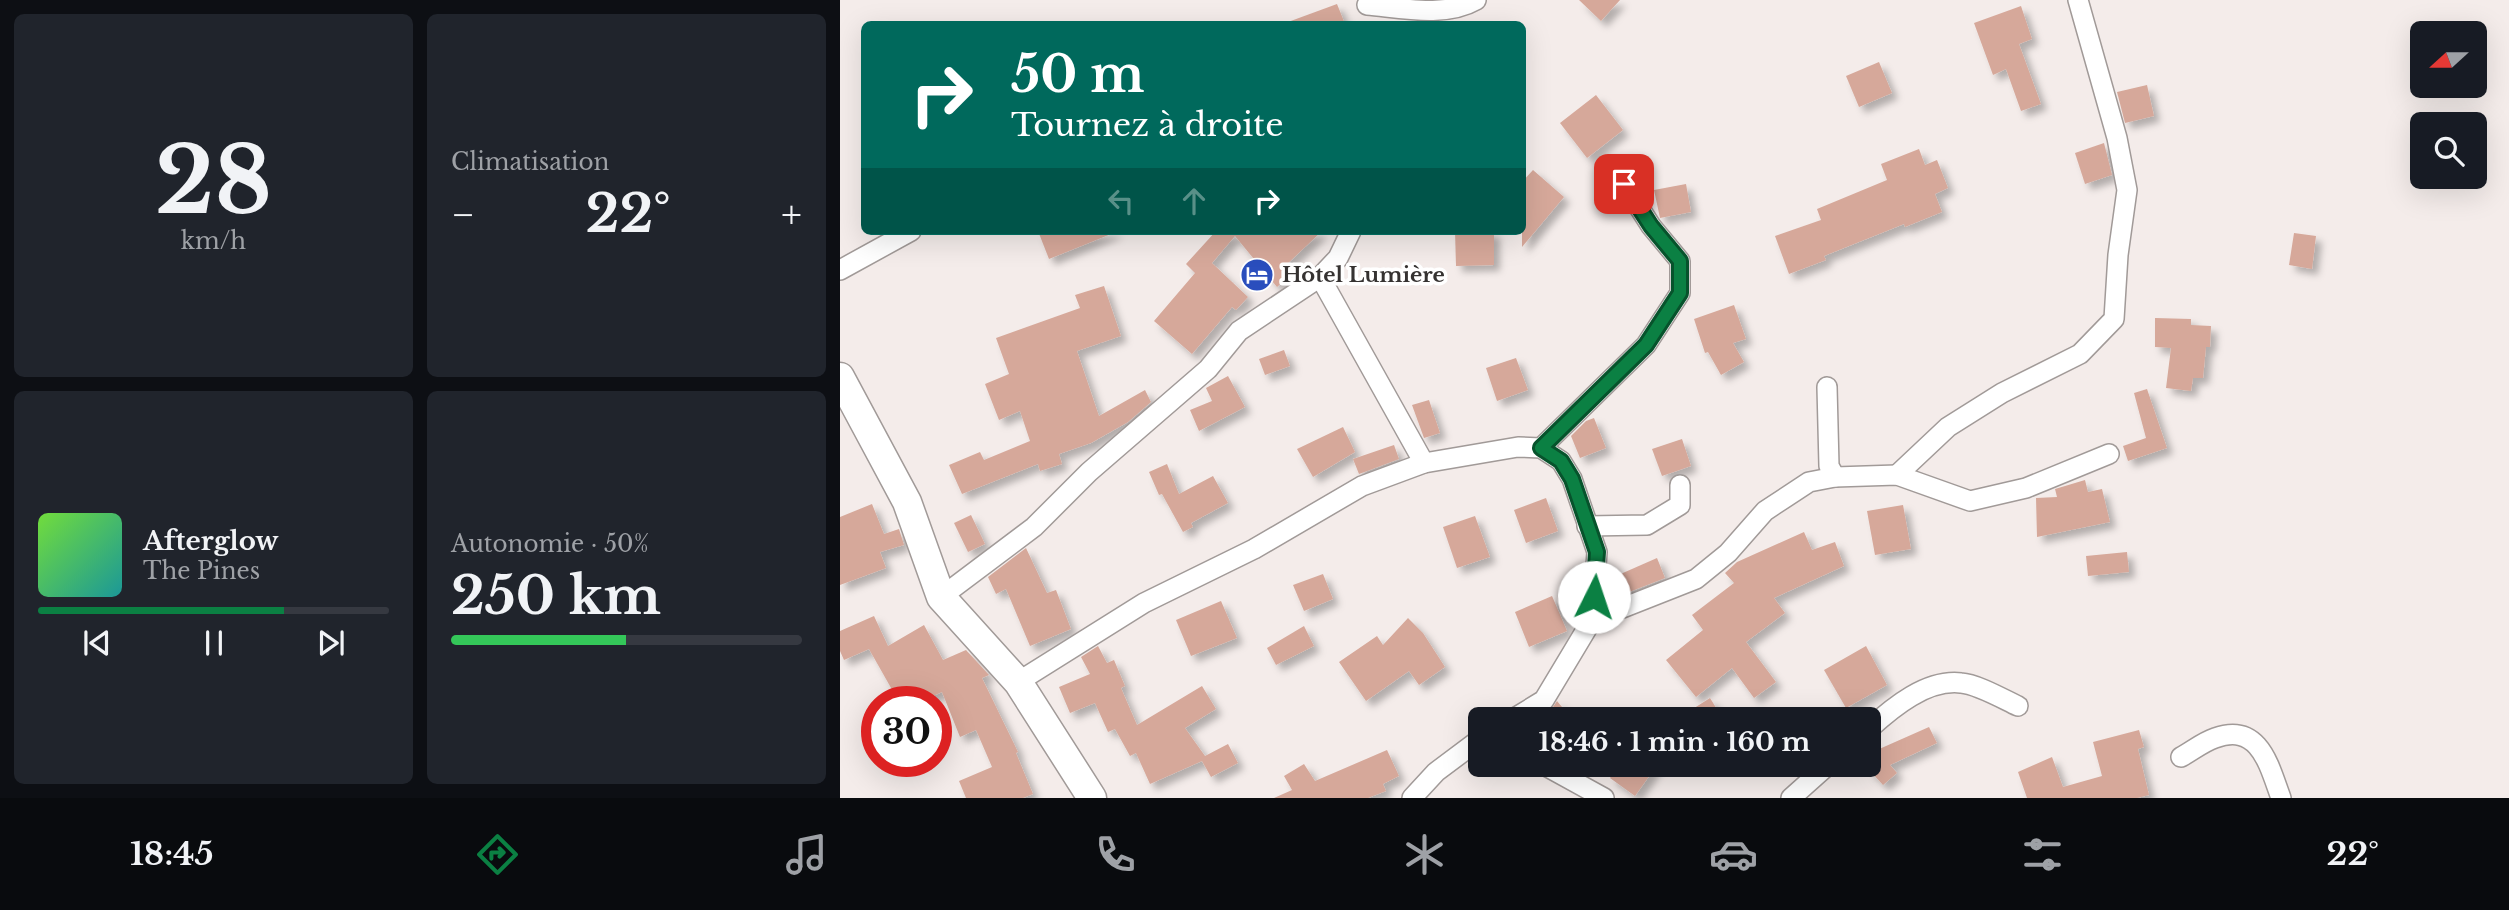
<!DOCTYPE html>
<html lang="fr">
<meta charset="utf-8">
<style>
:root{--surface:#171b24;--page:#20242c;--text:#f1f3f6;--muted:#9ea1a6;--line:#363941;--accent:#0b8043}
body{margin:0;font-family:"Libre Baskerville",serif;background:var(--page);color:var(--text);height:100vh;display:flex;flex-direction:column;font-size:26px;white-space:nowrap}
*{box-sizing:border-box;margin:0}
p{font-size:23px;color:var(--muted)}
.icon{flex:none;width:38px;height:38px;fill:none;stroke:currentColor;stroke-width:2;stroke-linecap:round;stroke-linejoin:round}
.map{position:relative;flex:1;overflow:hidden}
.details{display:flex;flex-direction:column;gap:14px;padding:14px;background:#0d0f14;width:840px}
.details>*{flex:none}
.guide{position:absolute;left:21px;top:21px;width:665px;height:214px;border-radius:10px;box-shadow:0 7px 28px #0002;background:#00695c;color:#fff;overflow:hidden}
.needle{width:46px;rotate:249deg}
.buttons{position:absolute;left:1570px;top:21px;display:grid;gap:14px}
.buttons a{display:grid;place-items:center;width:77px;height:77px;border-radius:10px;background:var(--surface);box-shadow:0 7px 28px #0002;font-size:35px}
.speed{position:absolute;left:21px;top:686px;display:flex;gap:14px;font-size:35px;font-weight:700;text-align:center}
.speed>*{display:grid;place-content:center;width:91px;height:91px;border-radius:50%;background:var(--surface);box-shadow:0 7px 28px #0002;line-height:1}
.speed .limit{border:10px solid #d22;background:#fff;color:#111}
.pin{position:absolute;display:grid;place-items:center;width:60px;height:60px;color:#fff;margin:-30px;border-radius:14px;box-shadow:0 4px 10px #0006}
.me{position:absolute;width:77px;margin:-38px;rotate:4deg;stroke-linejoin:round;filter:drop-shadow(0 0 5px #0008)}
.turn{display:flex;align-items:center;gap:24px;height:147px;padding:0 35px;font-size:32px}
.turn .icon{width:91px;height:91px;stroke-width:2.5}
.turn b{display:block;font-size:49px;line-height:60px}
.lanes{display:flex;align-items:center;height:66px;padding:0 35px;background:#0003;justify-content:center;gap:35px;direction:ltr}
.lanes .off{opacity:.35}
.big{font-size:52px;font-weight:800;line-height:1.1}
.details .tile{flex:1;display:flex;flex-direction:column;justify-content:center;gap:10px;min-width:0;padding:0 24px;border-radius:10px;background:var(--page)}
.details .dial{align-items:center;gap:0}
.dial b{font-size:91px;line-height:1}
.song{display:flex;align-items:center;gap:21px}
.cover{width:84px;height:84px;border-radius:10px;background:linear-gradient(135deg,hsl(100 70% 55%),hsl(180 70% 35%))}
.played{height:7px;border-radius:4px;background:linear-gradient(90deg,var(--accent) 70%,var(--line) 70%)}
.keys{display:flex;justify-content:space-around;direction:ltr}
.heat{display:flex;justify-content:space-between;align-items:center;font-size:38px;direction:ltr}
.charge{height:10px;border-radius:5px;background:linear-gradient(90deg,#34c759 50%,var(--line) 0)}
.details .tiles{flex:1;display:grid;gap:14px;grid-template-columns:repeat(2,1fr)}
.trip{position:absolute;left:628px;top:707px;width:413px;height:70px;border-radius:10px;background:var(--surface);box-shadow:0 7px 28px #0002;font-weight:800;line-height:70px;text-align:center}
.tabs{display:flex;height:112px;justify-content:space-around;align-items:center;background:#090b0e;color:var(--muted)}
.tabs .icon{width:49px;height:49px}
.tabs .selected{color:var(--accent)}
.tabs b{font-size:32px;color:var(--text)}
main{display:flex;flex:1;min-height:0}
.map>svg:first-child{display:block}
</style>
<main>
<section class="details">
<div class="tiles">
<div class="tile dial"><b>28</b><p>km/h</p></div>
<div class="tile"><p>Climatisation</p>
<div class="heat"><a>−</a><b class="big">22°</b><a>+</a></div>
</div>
<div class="tile">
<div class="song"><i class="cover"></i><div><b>Afterglow</b><p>The Pines</p></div></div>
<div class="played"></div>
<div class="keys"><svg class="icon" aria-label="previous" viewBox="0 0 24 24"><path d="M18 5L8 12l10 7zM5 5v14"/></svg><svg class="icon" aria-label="pause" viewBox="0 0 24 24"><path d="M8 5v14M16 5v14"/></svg><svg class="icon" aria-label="next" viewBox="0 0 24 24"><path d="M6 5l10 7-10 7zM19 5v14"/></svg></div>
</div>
<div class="tile"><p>Autonomie · 50%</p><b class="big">250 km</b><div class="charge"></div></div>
</div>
</section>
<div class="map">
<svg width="1669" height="798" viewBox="0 0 1669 798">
<defs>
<filter id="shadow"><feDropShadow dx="6" dy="6" stdDeviation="3.5" flood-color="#0004"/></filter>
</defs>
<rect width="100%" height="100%" fill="#f4ecea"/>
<g fill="#d6a89a" filter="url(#shadow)">
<path d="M 739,0 L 780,0 L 761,21 Z"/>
<path d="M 497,4 L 505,24 L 448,24 L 448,22 Z"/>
<path d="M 1181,6 L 1192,39 L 1179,44 L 1201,104 L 1181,111 L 1166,69 L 1153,75 L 1134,23 Z"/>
<path d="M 1039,62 L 1052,93 L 1019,107 L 1006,76 Z"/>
<path d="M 1307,85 L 1314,116 L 1285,123 L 1277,92 Z"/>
<path d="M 756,95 L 783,130 L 747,158 L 720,123 Z"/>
<path d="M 1264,143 L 1272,175 L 1245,184 L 1235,153 Z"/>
<path d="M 1079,149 L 1085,165 L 1097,160 L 1108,188 L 1095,194 L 1102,212 L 1065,227 L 1064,224 L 984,256 L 986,260 L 949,274 L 935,236 L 981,220 L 977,209 L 1047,180 L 1041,164 Z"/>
<path d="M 693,170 L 724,197 L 682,247 L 682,182 Z"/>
<path d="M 846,184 L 851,212 L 820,218 L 814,190 Z"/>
<path d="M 198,231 L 276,231 L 276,232 L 209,259 Z"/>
<path d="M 376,231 L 482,231 L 445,266 L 452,274 L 437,287 L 395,236 L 372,263 L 408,297 L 396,310 L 392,307 L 352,354 L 314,321 L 355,273 L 346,264 Z"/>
<path d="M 615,231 L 654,231 L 654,265 L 616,266 Z"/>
<path d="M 1454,233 L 1476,236 L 1472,269 L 1449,265 Z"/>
<path d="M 264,286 L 281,336 L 237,351 L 259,416 L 305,390 L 311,402 L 288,422 L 251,443 L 219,454 L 222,464 L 200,471 L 198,464 L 122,494 L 109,465 L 140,452 L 144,460 L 190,441 L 180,411 L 159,420 L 145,384 L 169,374 L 156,338 L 240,308 L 235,295 Z"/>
<path d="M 894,305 L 906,339 L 893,343 L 904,362 L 881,375 L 868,352 L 865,353 L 854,319 Z"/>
<path d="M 1315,318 L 1351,319 L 1351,325 L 1371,326 L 1370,347 L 1366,347 L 1363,378 L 1353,378 L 1351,391 L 1326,388 L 1331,348 L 1315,347 Z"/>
<path d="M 444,350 L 450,366 L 425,375 L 419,359 Z"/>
<path d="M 676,358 L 688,390 L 657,401 L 646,368 Z"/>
<path d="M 388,376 L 405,407 L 359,431 L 350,410 L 372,401 L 366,388 Z"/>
<path d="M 1307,389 L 1327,448 L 1288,461 L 1283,446 L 1306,438 L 1294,393 Z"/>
<path d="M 589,400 L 600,433 L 584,438 L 572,405 Z"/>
<path d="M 754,418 L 766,448 L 740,458 L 731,436 L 746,421 Z"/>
<path d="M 503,427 L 515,452 L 473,477 L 457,449 Z"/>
<path d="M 842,439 L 851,466 L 822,476 L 812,449 Z"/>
<path d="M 554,445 L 559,459 L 519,474 L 513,459 Z"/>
<path d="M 327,464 L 339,494 L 373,476 L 388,503 L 351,523 L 353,527 L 343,532 L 322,494 L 319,495 L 309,472 Z"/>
<path d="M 1245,480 L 1248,492 L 1262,489 L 1270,522 L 1197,537 L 1196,498 L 1217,497 L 1215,489 Z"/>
<path d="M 706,498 L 718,531 L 686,543 L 674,510 Z"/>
<path d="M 32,504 L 44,534 L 59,529 L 64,545 L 40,552 L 46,568 L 0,585 L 0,517 Z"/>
<path d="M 1063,505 L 1071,549 L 1035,555 L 1027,511 Z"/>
<path d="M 131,515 L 145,544 L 128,552 L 114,523 Z"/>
<path d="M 635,516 L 650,557 L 617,568 L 603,527 Z"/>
<path d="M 964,532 L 972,550 L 995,542 L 1004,566 L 934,598 L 945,613 L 906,642 L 936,682 L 914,698 L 892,668 L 856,697 L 826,660 L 863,630 L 852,615 L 894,583 L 885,573 L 897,562 Z"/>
<path d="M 186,548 L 207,593 L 216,590 L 231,629 L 190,646 L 166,589 L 156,594 L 148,577 Z"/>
<path d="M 1287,552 L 1289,572 L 1248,576 L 1246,556 Z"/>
<path d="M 817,558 L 825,578 L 784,594 L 776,576 Z"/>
<path d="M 483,574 L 493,599 L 464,611 L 453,585 Z"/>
<path d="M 712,596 L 727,631 L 689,647 L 675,612 Z"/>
<path d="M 381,601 L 397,638 L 351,656 L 336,620 Z"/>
<path d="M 34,616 L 48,646 L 84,625 L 103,660 L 126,650 L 149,675 L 142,678 L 178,752 L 176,753 L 193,794 L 183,798 L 126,798 L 119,781 L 152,767 L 136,730 L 120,737 L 102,692 L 79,702 L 59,702 L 29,649 L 4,660 L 0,651 L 0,631 Z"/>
<path d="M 568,618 L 583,633 L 605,667 L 579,685 L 569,671 L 526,701 L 499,662 L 537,636 L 543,645 Z"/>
<path d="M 464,626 L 474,646 L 436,665 L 427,648 Z"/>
<path d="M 258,646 L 267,663 L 274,660 L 285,686 L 281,688 L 297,725 L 362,686 L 376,709 L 345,728 L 365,756 L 388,744 L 398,763 L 371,777 L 362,761 L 310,784 L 296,753 L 290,756 L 275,729 L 268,732 L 255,703 L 230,713 L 219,687 L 250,674 L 241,657 Z"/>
<path d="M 1026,646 L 1047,685 L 1006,708 L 984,670 Z"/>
<path d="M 870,698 L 883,719 L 837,719 Z"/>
<path d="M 717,701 L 732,719 L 696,719 L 711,710 Z"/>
<path d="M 1089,727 L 1097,743 L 1050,765 L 1057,773 L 1043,785 L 1032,773 L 1029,774 L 1029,741 L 1037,750 Z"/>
<path d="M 1299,730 L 1304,747 L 1298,749 L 1309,795 L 1297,798 L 1187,798 L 1178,772 L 1212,757 L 1223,787 L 1262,776 L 1253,742 Z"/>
<path d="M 547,750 L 559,776 L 543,784 L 546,791 L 528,798 L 434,798 L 452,790 L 444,776 L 464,764 L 475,781 Z"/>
<path d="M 779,765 L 817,765 L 795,796 L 770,778 Z"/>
</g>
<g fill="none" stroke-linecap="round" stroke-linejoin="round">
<defs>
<g id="street">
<path d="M 527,5 C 561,8 605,18 636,0"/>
<path d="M 0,270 L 71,231"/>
<path d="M 480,277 L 584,463"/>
<path d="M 987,387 L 989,466 L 995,477"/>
<path d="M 701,448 L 806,345 L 840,293 L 840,261 L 811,226 L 776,171"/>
<path d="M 1057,475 L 1108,427 L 1162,393 L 1240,354 L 1274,319 L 1278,255 L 1287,190 L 1277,138 L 1238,0"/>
<path d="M 747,526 L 807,525 L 840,505 L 840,485"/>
<path d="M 101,597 L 194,527 L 249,472 L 368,369 L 399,331 L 480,277 L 498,258 L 511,231"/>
<path d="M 752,620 L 856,579 L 888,553 L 925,511 L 969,482 L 995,477 L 1057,475 L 1130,501 L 1186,488 L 1269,454"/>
<path d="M 178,682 L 304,603 L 414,549 L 522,486 L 584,463 L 678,447 L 701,448 L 721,461 L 732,479 L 757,552 L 752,620 L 704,700 L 673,719"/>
<path d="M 1029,729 C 1053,707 1087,679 1121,683 C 1137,684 1163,699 1178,706"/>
<path d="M 1341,757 C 1352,751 1363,742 1375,738 C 1420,722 1429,766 1441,798"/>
<path d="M 704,765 L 764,798"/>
<path d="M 572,798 L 596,772 L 640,739"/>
<path d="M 951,798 L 988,765"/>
</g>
<path id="secondary" d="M 0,377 L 67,502 L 101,597 L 178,682 L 252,798"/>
</defs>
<use href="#street" stroke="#a19a98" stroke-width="22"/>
<use href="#secondary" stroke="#a19a98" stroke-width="31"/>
<use href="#street" stroke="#fff" stroke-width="19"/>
<use href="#secondary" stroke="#fff" stroke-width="28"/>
</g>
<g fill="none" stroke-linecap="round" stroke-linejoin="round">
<defs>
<path id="route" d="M 754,597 L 757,552 L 732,479 L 721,461 L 701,448 L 806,345 L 840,293 L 840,261 L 811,226 L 784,184"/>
</defs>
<use href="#route" stroke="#07532c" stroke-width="18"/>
<use href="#route" stroke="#0b8043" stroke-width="12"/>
</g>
<defs>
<symbol id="hotel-disc" viewBox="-11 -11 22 22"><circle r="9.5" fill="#2a4ebd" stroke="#fff"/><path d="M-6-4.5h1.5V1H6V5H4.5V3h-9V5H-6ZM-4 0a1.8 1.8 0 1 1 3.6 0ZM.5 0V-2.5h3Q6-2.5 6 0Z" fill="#fff"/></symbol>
</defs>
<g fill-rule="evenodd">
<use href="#hotel-disc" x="398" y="256" width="38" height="38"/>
</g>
<g text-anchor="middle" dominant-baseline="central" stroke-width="7" stroke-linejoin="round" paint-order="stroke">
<g font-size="21" font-weight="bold" fill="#353231" stroke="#fff" text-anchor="start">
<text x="442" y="275">Hôtel Lumière</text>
</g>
</g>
</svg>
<div class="buttons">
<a><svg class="needle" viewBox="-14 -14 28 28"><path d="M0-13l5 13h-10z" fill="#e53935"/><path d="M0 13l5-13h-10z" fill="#9ea1a6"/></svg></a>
<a><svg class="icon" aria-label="search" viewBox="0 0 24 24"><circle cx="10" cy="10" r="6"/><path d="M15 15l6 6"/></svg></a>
</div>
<div class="speed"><div class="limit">30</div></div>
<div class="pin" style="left:784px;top:184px;background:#d93025"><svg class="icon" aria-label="arrive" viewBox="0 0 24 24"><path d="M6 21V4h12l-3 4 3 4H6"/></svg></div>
<svg class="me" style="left:754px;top:597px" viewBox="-20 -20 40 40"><circle r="19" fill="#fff"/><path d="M0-13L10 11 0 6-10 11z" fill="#0b8043"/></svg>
<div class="trip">18:46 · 1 min · 160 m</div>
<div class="guide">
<div class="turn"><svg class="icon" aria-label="right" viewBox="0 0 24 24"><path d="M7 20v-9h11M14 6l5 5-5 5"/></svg><div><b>50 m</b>Tournez à droite</div></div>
<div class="lanes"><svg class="icon off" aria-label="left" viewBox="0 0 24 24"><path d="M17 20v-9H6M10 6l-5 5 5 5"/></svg><svg class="icon off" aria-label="ahead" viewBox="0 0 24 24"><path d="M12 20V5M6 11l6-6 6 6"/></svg><svg class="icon" aria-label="right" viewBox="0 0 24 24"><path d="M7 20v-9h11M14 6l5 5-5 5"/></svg></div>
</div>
</div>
</main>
<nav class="tabs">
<b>18:45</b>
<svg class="icon selected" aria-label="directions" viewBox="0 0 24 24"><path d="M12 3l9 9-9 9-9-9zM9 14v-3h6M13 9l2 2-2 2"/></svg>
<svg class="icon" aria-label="music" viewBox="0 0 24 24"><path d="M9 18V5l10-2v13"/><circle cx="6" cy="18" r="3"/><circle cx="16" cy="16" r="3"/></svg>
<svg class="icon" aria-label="phone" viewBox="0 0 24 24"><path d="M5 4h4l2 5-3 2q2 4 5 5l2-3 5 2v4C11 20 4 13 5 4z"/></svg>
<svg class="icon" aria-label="climate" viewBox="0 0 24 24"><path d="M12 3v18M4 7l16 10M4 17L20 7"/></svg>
<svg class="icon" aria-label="car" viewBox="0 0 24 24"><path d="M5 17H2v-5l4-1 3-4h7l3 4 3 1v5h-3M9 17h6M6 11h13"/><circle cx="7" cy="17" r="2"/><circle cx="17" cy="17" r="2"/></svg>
<svg class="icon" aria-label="filters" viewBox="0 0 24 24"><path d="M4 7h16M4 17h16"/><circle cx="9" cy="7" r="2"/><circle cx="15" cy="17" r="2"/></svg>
<b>22°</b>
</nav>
